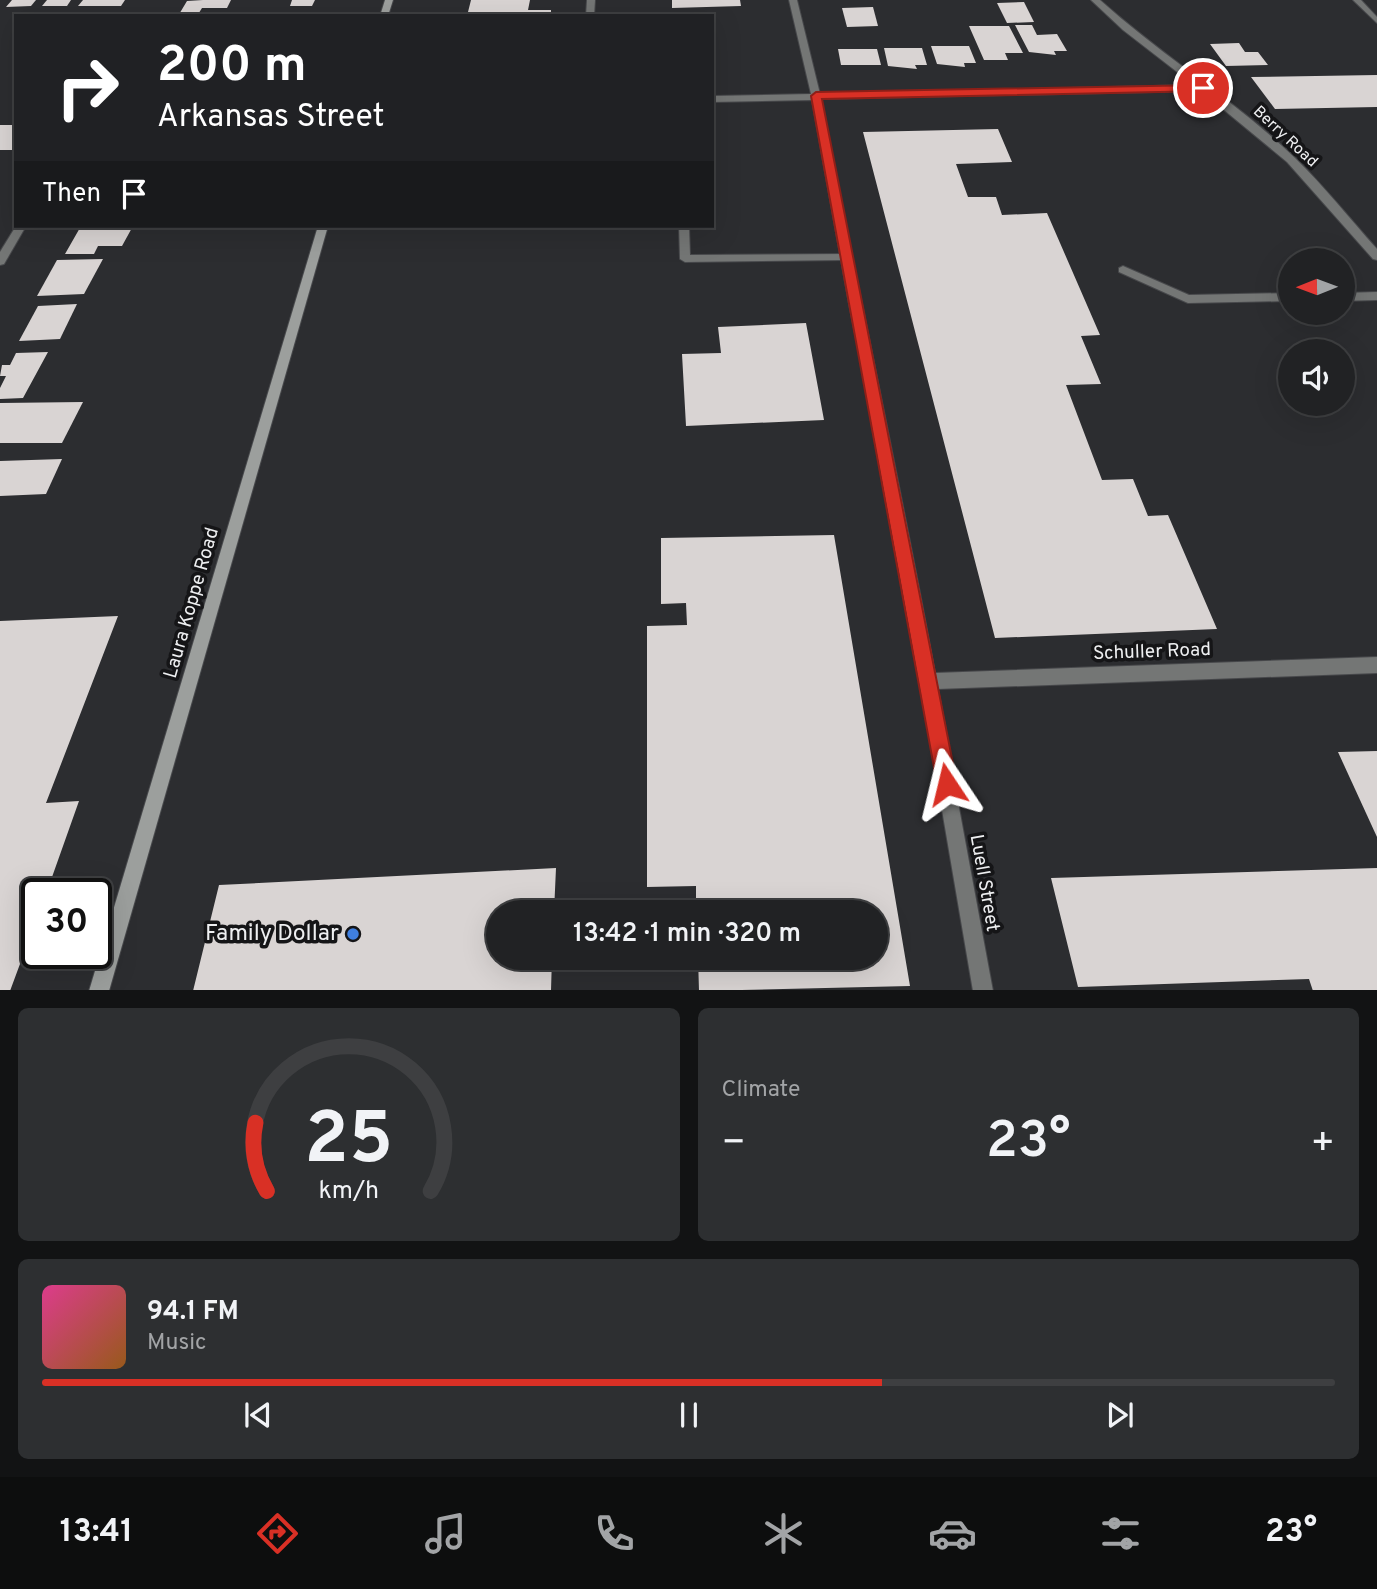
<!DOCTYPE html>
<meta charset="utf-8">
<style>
:root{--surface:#212224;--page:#2d2f31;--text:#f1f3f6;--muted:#a2a4a6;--line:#3e3f41;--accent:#d93025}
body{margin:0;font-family:Overpass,sans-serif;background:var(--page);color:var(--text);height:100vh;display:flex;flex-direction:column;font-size:26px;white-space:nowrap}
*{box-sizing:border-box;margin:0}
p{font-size:23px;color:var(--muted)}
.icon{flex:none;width:38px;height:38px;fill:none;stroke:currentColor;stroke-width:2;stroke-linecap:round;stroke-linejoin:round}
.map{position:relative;height:990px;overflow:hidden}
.side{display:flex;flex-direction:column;gap:18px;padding:18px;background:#121314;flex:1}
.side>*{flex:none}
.banner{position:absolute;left:14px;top:14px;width:700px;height:214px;border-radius:0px;box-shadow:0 7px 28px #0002,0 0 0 2px var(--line);background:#202124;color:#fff;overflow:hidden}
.needle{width:46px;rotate:269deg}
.tools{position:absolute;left:1278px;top:248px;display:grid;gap:14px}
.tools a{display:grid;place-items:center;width:77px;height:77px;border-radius:50%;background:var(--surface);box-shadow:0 7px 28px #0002,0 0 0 2px var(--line);font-size:35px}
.speed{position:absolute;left:21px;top:878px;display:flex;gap:14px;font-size:35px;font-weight:700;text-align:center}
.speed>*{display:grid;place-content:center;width:91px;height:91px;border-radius:50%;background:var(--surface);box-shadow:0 7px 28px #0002,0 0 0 2px var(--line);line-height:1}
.speed .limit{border:4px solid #111;border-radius:10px;background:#fff;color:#111}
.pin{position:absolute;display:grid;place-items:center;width:60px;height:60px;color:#fff;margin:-30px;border:4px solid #fff;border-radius:50%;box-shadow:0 2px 7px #0007}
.me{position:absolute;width:77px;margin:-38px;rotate:350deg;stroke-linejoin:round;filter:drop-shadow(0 0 5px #0008)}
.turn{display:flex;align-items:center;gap:24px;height:147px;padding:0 28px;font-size:32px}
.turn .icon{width:91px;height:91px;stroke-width:2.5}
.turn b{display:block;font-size:49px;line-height:60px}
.then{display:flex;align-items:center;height:66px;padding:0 28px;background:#0003;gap:14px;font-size:26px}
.big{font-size:52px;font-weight:600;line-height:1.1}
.side .widget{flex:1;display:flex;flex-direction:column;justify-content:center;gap:10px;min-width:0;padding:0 24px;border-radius:10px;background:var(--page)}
.side .dial{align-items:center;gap:0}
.dial svg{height:182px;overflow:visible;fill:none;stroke:var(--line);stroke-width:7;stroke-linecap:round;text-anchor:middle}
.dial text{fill:var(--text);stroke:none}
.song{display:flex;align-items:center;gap:21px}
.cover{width:84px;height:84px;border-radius:10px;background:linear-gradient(135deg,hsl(330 70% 55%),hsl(30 70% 35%))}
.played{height:7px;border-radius:4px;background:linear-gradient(90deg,var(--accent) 65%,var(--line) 65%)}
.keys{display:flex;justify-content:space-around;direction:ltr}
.heat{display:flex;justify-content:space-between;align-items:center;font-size:38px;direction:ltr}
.side .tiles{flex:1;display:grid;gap:18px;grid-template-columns:1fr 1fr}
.widget:last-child{grid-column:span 2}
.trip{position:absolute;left:486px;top:900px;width:402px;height:70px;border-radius:35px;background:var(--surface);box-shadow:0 7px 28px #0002,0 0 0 2px var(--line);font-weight:600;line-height:70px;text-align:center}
.dock{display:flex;height:112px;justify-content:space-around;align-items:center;background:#0d0e0e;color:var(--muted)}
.dock .icon{width:49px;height:49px}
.dock .current{color:var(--accent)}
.dock b{font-size:32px;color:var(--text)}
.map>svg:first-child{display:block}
</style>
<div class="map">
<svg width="1377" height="991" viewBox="0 0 1377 991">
<rect width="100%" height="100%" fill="#2c2d30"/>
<g fill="#d9d4d3">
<path d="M 12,0 L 36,0 L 31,6 L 6,7 Z"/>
<path d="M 47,0 L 71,0 L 67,6 L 42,6 Z"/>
<path d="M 83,0 L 125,0 L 121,6 L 78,6 Z"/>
<path d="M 203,0 L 231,0 L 227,8 L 202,8 L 197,16 L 178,16 L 187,1 Z"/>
<path d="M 292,0 L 315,0 L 312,6 L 290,6 Z"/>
<path d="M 471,0 L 530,0 L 528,10 L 551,10 L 551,16 L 467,16 Z"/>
<path d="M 672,0 L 740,0 L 741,6 L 672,8 Z"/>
<path d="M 1024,2 L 1034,22 L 1007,23 L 997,3 Z"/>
<path d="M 873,7 L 878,26 L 847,27 L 842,8 Z"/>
<path d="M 1015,25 L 1032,25 L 1037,35 L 1057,34 L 1067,51 L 1054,51 L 1056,55 L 1029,52 Z"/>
<path d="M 969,26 L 1009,26 L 1023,53 L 1005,53 L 1008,60 L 984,60 Z"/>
<path d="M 1239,43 L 1245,52 L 1258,52 L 1268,65 L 1226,66 L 1210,44 Z"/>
<path d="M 931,46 L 969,46 L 976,63 L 964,63 L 965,67 L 937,64 Z"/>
<path d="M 884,48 L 922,48 L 927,65 L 915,65 L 917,69 L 888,66 Z"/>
<path d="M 838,49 L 877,49 L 881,65 L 841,65 Z"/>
<path d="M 1377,75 L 1377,107 L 1275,109 L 1251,77 Z"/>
<path d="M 0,125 L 16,125 L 16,146 L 13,150 L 0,150 Z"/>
<path d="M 998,129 L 1012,162 L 956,164 L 968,197 L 996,197 L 1002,215 L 1047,213 L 1100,335 L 1081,336 L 1101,384 L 1066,385 L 1102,480 L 1133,479 L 1148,516 L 1168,515 L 1217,629 L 995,638 L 863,132 Z"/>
<path d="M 81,226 L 133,226 L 122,246 L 98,246 L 94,254 L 65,254 Z"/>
<path d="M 103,259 L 84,294 L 37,296 L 57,260 Z"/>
<path d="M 77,304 L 60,339 L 19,341 L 38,306 Z"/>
<path d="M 806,323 L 824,420 L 686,426 L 682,354 L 721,353 L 718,327 Z"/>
<path d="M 48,352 L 23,398 L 0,399 L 0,388 L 6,376 L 0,376 L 2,365 L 10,365 L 16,353 Z"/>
<path d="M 83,402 L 62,443 L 0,443 L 0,403 Z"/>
<path d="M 62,459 L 46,494 L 0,496 L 0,461 Z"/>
<path d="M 834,535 L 910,986 L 699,991 L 698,957 L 877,957 L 877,912 L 696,912 L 696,886 L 647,887 L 647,626 L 687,625 L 686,603 L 661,604 L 661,538 Z"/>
<path d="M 118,616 L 46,803 L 79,801 L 46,894 L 37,894 L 37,918 L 10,991 L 0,991 L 0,621 Z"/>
<path d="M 1377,751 L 1377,837 L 1338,752 Z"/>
<path d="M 556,868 L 554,912 L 499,912 L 499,957 L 552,957 L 551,991 L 193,991 L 219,885 Z"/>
<path d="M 1377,868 L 1377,991 L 1313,991 L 1309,979 L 1078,987 L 1051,878 Z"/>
</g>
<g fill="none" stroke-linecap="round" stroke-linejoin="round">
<defs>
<g id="lane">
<path d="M 587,0 L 595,0 L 594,16 L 586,16 Z"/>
<path d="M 1353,0 L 1361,0 L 1377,17 L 1377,23 Z"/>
<path d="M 679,226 L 689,226 L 690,255 L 846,254 L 851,257 L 846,260 L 685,262 L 680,259 Z"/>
<path d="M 1123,266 L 1189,295 L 1290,293 L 1290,301 L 1188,303 L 1119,272 L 1119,268 Z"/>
<path d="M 1377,292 L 1377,300 L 1342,301 L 1342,293 Z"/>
</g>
<g id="street">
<path d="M 789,0 L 797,0 L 820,94 L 1194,85 L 1123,30 L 1091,0 L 1100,0 C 1162,56 1235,100 1295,158 C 1324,186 1350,219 1377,249 L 1377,260 L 1373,259 L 1287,162 L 1201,91 L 821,99 C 858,291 900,481 935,673 L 1377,657 L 1377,673 L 937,689 L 993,991 L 973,991 L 890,506 L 849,304 L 812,100 L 712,102 L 712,96 L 811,94 Z"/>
<path d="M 16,226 L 26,226 L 4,264 L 0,265 L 0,252 Z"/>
</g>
<g id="secondary">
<path d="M 385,0 L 393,0 L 388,16 L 380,16 Z"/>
<path d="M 318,226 L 328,226 L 109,991 L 89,991 Z"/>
</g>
</defs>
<use href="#lane" stroke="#47484b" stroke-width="2"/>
<use href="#street" stroke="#47484b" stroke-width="2"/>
<use href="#secondary" stroke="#47484b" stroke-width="2"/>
<use href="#lane" fill="#747675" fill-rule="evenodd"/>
<use href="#street" fill="#747675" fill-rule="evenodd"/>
<use href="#secondary" fill="#9c9f9d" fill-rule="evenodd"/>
</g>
<path fill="#d93025" stroke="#8d1f18" stroke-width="2" d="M 1203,85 L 1207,86 L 1207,91 L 822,99 C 866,327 914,555 957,784 L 954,791 L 947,794 L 940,791 L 937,784 C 897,554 852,325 811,96 L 816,92 Z"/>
<circle fill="#3f7fe0" stroke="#151517" stroke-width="2.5" cx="353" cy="934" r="7"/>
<g text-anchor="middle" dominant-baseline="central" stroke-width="7" stroke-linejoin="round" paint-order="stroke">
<g font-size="16" fill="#eeeff1" stroke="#151517">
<text transform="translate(1285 137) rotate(43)">Berry Road</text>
</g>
<g font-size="19" fill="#eeeff1" stroke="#151517">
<text transform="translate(192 603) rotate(-74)">Laura Koppe Road</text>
<text transform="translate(1152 652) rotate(-2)">Schuller Road</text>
<text transform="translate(984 883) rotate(80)">Luell Street</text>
</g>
<g font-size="23" fill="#eeeff1" stroke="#151517" text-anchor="end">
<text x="339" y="934">Family Dollar</text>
</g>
</g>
</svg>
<div class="tools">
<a><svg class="needle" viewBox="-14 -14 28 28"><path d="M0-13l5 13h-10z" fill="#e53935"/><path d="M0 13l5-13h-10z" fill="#a2a4a6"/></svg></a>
<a><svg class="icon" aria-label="sound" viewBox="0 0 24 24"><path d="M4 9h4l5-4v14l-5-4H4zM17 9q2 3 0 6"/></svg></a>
</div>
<div class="speed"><div class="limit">30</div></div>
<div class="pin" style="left:1203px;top:88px;background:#d93025"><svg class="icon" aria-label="arrive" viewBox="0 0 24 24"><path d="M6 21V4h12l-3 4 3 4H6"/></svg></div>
<svg class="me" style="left:947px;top:784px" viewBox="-20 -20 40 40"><path d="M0-17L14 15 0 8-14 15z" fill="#d93025" stroke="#fff" stroke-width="4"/></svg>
<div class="trip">13:42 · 1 min · 320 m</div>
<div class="banner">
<div class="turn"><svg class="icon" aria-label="right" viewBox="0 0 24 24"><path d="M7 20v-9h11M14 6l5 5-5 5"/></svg><div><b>200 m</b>Arkansas Street</div></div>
<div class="then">Then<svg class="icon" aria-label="arrive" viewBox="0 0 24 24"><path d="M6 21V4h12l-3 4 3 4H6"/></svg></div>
</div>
</div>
<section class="side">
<div class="tiles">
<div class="widget dial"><svg viewBox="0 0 100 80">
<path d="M14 69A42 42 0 1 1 86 69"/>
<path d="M14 69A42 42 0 0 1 9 39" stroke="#d93025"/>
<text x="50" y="56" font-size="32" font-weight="700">25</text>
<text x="50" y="72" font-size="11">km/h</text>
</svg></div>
<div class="widget"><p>Climate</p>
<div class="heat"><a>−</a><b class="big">23°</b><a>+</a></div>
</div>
<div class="widget">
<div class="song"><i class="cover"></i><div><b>94.1 FM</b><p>Music</p></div></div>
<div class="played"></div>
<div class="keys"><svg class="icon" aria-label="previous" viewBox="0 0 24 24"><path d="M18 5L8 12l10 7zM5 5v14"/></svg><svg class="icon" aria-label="pause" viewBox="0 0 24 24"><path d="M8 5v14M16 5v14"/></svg><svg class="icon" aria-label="next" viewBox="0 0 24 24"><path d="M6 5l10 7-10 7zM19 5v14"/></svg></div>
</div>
</div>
</section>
<nav class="dock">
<b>13:41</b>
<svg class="icon current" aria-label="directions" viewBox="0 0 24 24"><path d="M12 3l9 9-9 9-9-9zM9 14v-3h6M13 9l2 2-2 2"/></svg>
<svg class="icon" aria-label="music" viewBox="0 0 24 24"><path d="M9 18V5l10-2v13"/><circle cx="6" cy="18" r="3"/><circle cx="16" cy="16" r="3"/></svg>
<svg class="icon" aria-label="phone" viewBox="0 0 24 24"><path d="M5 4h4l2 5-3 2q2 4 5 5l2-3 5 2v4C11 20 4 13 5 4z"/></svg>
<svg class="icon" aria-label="climate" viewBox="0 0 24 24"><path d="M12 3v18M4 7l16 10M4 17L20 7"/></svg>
<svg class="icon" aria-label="car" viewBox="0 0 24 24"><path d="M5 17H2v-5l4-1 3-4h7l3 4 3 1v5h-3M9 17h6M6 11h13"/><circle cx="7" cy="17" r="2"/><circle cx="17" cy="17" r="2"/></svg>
<svg class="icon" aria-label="filters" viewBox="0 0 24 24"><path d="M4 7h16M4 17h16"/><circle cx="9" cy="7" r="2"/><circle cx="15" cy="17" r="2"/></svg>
<b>23°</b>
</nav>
